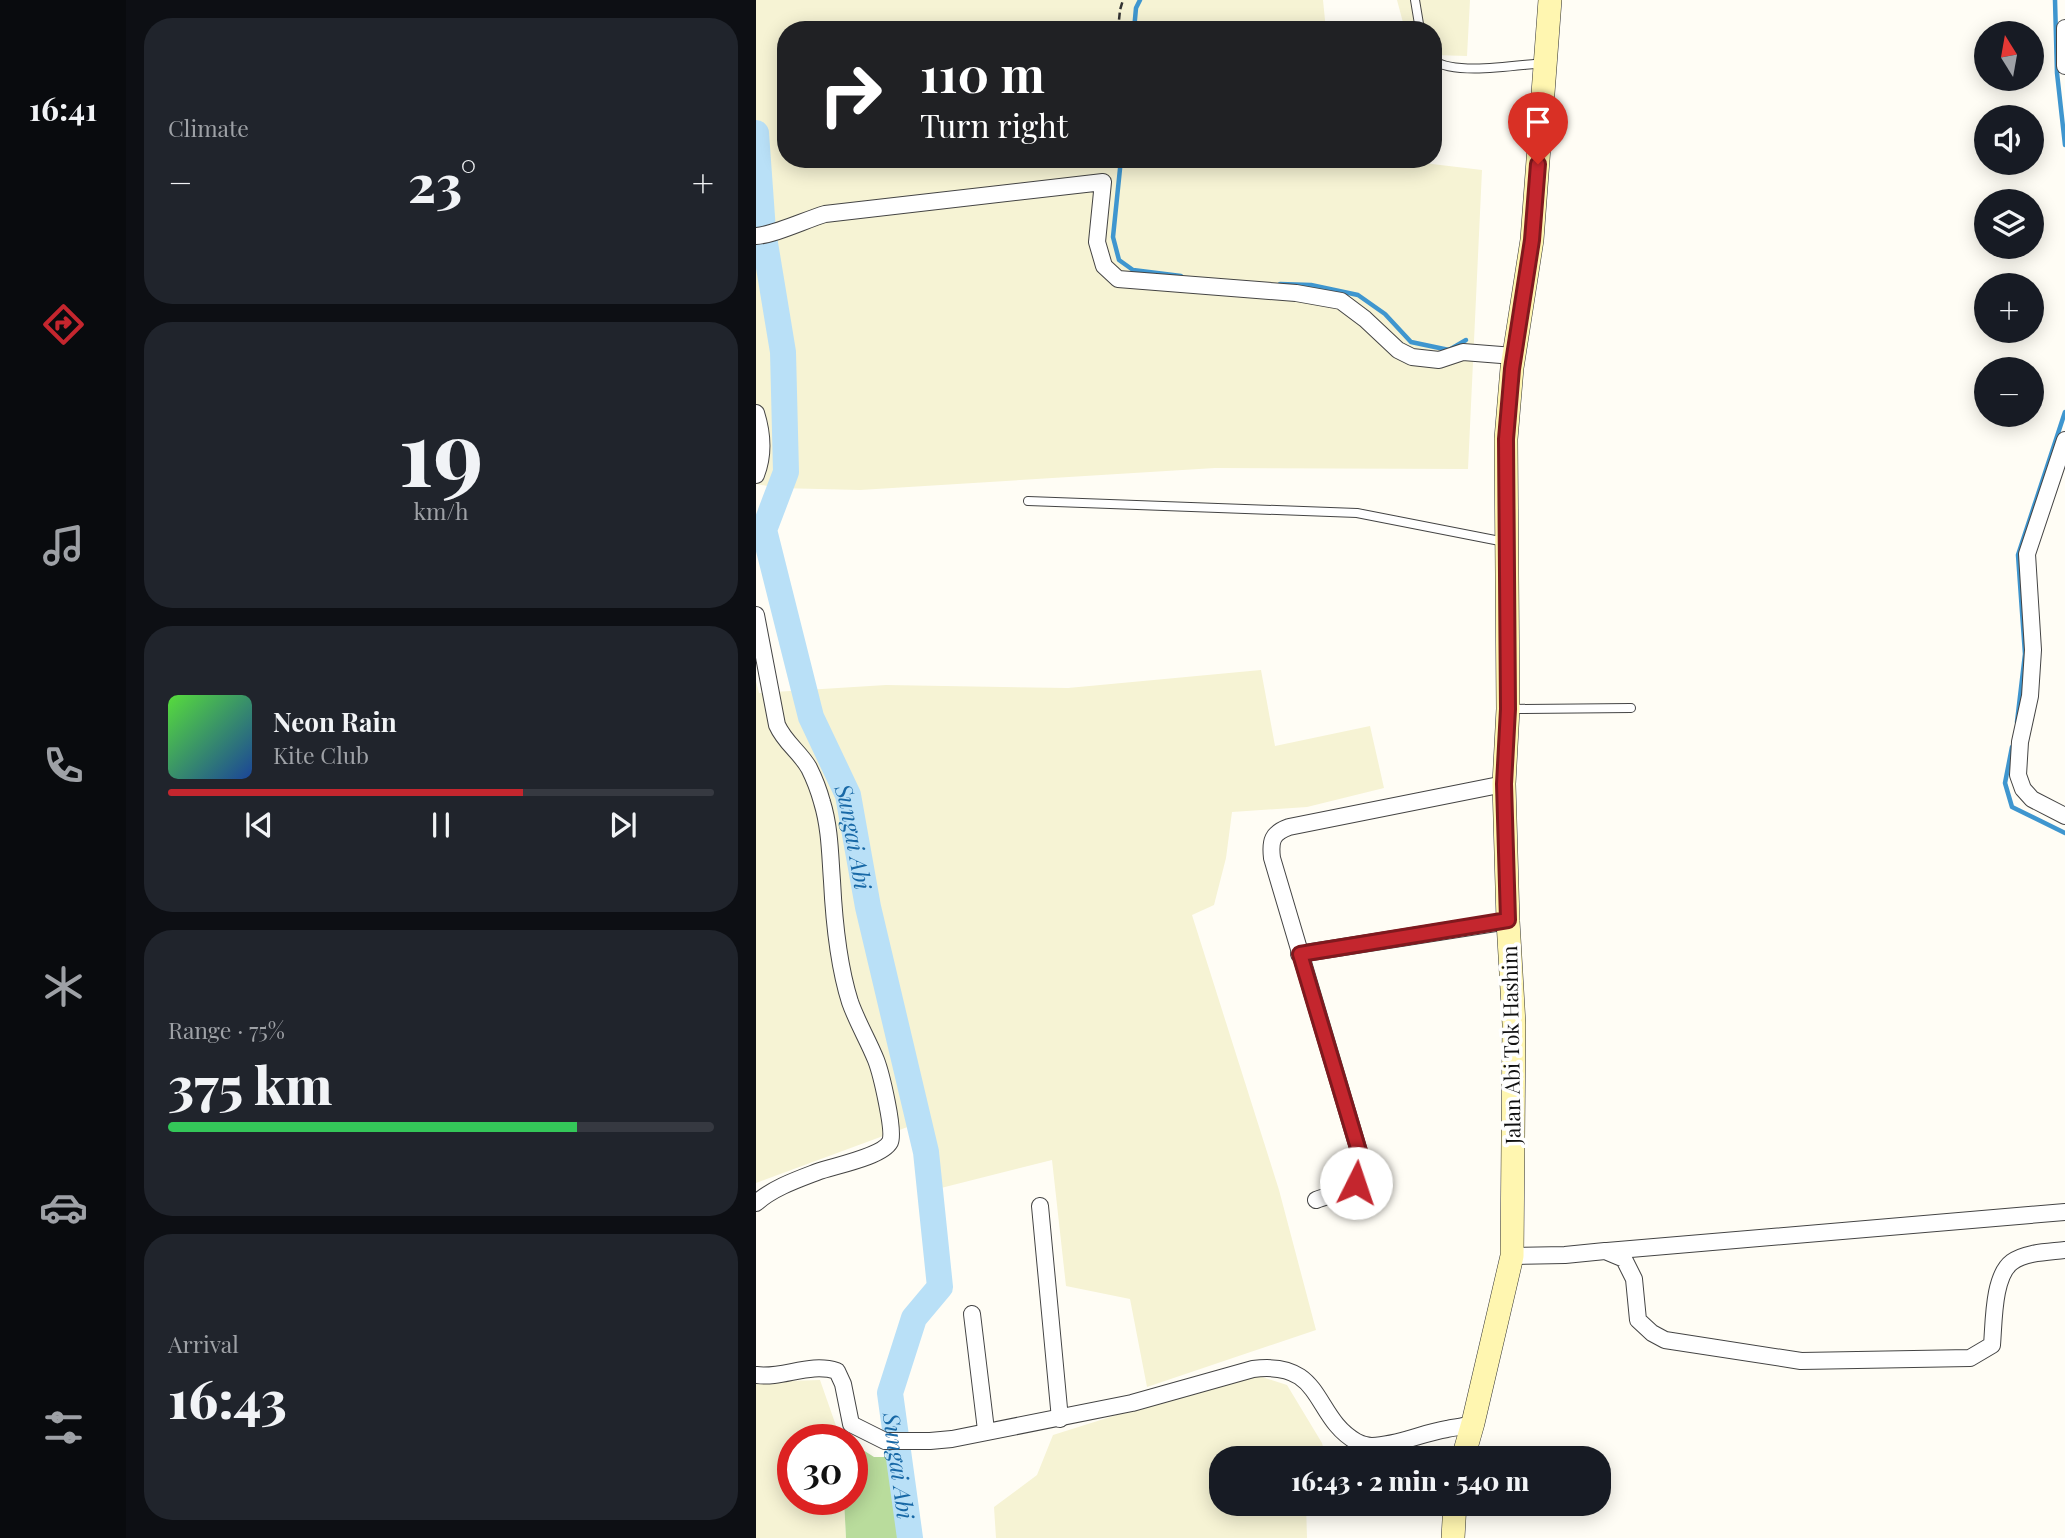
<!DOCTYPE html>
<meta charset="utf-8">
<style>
:root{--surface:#171b24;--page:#20242c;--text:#f1f3f6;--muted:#9ea1a6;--line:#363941;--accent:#c4262e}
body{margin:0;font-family:"Playfair Display",serif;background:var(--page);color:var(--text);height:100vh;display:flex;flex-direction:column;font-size:26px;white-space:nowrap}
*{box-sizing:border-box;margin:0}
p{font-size:23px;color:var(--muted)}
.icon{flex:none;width:38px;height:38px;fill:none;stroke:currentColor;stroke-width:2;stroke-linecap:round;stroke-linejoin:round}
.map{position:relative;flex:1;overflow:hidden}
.sheet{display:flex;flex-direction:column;gap:18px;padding:18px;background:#0d0f14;width:630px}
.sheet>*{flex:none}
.top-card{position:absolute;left:21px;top:21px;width:665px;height:147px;border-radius:28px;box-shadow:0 4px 18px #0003;background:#202124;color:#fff;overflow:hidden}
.needle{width:46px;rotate:349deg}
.fabs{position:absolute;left:1218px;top:21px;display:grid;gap:14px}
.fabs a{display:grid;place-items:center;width:70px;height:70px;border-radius:50%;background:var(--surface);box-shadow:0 4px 18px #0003;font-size:35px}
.speed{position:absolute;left:21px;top:1424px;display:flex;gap:14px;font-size:35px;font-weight:700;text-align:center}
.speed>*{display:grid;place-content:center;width:91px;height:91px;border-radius:50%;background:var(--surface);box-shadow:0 4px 18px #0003;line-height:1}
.speed .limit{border:10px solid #d22;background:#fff;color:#111}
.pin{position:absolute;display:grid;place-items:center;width:60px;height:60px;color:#fff;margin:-72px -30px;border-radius:50% 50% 50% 0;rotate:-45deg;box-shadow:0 0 7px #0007}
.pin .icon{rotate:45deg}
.me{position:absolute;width:77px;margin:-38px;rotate:4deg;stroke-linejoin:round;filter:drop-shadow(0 0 5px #0008)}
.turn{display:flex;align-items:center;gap:24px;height:147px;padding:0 28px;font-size:32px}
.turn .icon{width:91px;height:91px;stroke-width:2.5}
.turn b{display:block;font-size:49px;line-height:60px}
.big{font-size:52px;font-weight:800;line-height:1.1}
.sheet .card{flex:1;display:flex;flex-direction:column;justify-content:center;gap:10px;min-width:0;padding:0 24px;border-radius:28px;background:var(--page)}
.sheet .dial{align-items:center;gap:0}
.dial b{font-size:91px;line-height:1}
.song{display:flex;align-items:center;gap:21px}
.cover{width:84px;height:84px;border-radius:10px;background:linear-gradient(135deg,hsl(110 70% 55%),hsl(220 70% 35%))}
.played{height:7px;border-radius:4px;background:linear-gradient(90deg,var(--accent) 65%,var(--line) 65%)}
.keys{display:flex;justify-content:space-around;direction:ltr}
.heat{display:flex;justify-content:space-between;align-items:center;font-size:38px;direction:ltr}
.charge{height:10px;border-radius:5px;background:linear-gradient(90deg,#34c759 75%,var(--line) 0)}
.trip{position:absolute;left:453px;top:1446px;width:402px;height:70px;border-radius:28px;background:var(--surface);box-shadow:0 4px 18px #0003;font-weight:800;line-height:70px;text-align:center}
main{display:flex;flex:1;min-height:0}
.dock{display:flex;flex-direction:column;width:126px;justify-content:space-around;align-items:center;background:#090b0e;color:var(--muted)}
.dock .icon{width:49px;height:49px}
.dock .current{color:var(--accent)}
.dock b{font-size:32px;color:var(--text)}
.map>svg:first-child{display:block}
</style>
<main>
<nav class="dock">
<b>16:41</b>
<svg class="icon current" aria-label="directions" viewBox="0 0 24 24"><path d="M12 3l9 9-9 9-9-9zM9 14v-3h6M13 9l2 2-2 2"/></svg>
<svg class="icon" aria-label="music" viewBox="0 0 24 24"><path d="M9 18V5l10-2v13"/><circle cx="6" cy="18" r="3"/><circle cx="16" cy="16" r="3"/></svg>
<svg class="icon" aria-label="phone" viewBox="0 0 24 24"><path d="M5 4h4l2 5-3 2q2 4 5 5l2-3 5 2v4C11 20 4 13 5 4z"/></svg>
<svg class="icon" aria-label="climate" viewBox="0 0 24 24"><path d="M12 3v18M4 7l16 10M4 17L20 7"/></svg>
<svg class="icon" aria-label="car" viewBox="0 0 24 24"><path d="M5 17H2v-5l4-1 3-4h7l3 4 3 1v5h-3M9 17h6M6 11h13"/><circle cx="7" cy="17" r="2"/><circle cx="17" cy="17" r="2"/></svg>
<svg class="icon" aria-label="filters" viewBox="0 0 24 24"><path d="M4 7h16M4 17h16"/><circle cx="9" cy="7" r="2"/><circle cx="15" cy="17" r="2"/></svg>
</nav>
<section class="sheet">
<div class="card"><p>Climate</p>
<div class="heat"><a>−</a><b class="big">23°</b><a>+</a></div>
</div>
<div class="card dial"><b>19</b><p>km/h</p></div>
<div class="card">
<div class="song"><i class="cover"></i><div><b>Neon Rain</b><p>Kite Club</p></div></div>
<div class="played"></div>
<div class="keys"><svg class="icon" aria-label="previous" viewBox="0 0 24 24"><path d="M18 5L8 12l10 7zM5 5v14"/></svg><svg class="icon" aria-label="pause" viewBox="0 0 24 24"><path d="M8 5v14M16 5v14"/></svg><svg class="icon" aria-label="next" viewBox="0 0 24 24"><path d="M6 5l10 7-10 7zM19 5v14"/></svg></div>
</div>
<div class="card"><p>Range · 75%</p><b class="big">375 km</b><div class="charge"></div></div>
<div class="card"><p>Arrival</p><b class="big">16:43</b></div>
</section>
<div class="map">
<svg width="1309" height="1538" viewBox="0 0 1309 1538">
<rect width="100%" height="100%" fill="#fffdf5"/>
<g fill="#f6f3d4">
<path d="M 0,0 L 567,0 L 570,30 L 30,30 L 30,159 L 667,159 L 668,163 L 726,170 L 712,469 L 459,468 L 104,490 L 22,488 L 0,484 Z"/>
<path d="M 641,0 L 714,0 L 711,56 L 677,55 L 677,30 L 649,30 Z"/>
<path d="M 505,670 L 519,746 L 614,726 L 628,788 L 551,807 L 476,812 L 470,858 L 458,905 L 436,915 L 523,1190 L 560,1330 L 391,1387 L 374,1299 L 310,1286 L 296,1160 L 185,1188 L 165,1122 L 0,1183 L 0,681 L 3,693 L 130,685 L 312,688 Z"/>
<path d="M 494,1373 L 531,1385 L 566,1443 L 570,1458 L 466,1458 L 466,1503 L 550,1503 L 551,1538 L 240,1538 L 238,1507 L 281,1475 L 297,1435 Z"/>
<path d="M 64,1380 L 85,1440 L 37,1440 L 37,1500 L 88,1500 L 90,1538 L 0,1538 L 0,1382 Z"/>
</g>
<path fill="#b9dc9c" d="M 96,1443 L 118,1457 L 142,1457 L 158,1538 L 90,1538 L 88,1500 L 96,1500 Z"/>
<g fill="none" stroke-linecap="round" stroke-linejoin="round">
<g stroke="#3f96cf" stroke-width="4.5">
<path d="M 1299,0 L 1301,73 L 1309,145"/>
<path d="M 378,30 L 380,8 L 384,0"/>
<path d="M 365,159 L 357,237 L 363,260 L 377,270 L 425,276"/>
<path d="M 524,284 L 555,285 L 602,295 L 629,314 L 655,342 L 693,350 L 710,340"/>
<path d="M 1261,722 L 1269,654 L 1262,555 L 1309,412"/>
<path d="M 1256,747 L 1249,783 L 1256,807 L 1309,833"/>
</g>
<path stroke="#b9e0f7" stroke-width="26" id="s1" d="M 0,133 L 7,231 L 27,352 L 30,472 L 8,530 L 55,717 L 92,795 L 112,907 L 170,1152 L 184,1287 L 158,1318 L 134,1393 L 154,1538"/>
<defs>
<g id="service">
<path d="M 659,0 L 664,30"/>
<path d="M 677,60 C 699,76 761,65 788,63"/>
<path d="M 272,501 L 601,513 L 749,542"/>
<path d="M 755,709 L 875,708"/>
</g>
<g id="minor">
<path d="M 1309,28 L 1309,66"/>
<path d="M 0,236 C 18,235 49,220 69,214 L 347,182 L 341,242 L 348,266 L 362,279 L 540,293 L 585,301 L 609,319 L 642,350 L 656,357 L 683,360 L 707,352 L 758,356"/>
<path d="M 0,413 C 6,432 8,455 0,475"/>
<path d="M 1309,440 L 1271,554 L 1277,650 L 1274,696 L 1264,742 L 1262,775 L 1267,789 L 1276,799 L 1309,816"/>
<path d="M 0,615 L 21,725 C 29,743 44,752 53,768 C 58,778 63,791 66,802 C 74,828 74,855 76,881 C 78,921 82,964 94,1002 C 101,1022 112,1040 120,1060 C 125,1073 139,1131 134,1142 C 126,1157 77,1166 61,1172 C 40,1180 17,1188 0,1203"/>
<path d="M 543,954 L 752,921"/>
<path d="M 560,1200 C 584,1191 608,1190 605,1158 L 516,858 C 514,841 516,833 533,827 L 748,784"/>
<path d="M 284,1206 L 304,1419"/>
<path d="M 851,1251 L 1309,1212"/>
<path d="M 756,1256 L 809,1255 L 849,1251 L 868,1259 L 878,1279 L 882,1320 L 896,1333 L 909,1340 L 1045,1361 L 1214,1358 L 1236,1345 C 1238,1322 1237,1276 1256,1262 C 1270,1252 1293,1252 1309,1250"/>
<path d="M 216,1314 L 230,1430"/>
<path d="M 0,1375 C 27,1379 53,1362 81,1371 L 87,1384 L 95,1424 L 129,1441 L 174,1441 L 196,1439 L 376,1403 L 497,1369 C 569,1360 556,1417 601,1442 C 605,1444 611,1446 616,1446 C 642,1445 666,1433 691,1429 C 700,1427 708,1427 717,1423"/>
</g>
<g id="secondary">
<path d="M 707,1458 L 717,1423 L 756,1256 L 758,1024 L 752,921 L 748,784 L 752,709 L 750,439 L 756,368 L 776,240 L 794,0"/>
<path d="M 697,1538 L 699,1503"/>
</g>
</defs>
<use href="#service" stroke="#444" stroke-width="10"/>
<use href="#minor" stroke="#444" stroke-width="18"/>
<use href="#secondary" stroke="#333" stroke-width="24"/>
<path stroke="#333" stroke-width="2.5" stroke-dasharray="7 3.5" stroke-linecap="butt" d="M 362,30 L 364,10 L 367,0"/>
<use href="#service" stroke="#fff" stroke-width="8"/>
<use href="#minor" stroke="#fff" stroke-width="16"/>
<use href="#secondary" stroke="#fff6b0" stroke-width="23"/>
</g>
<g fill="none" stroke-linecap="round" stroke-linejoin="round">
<defs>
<path id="route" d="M 600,1183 L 605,1174 L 605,1158 L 544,954 L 752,920 L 748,784 L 752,709 L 750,439 L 756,369 L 776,240 L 782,164"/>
</defs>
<use href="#route" stroke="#7f191e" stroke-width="18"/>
<use href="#route" stroke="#c4262e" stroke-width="12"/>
</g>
<g text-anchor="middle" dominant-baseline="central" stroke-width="7" stroke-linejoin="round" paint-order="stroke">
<g font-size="21" fill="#111" stroke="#fff">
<text transform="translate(754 1045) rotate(-91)">Jalan Abi Tok Hashim</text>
</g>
<g font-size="23" font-style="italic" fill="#1768a6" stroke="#fff">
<text stroke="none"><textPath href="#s1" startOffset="724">Sungai Abi</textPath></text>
<text stroke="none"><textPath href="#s1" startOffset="1376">Sungai Abi</textPath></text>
</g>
</g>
</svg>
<div class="fabs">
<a><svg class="needle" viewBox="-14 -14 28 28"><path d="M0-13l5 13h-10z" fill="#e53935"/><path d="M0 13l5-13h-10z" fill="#9ea1a6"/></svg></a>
<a><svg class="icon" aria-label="sound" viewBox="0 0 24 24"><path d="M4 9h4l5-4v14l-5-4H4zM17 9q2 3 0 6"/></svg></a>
<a><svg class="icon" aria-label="layers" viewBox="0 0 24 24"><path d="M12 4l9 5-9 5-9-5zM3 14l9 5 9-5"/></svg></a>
<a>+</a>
<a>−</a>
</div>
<div class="speed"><div class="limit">30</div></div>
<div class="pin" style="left:782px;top:164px;background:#d93025"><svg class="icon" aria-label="arrive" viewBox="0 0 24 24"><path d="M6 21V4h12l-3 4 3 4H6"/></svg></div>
<svg class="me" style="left:600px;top:1183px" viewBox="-20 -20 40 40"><circle r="19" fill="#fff"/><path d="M0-13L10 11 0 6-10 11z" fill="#c4262e"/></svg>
<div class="trip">16:43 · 2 min · 540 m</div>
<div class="top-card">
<div class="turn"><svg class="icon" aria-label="right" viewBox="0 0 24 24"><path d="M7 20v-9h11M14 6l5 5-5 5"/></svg><div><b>110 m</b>Turn right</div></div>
</div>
</div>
</main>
